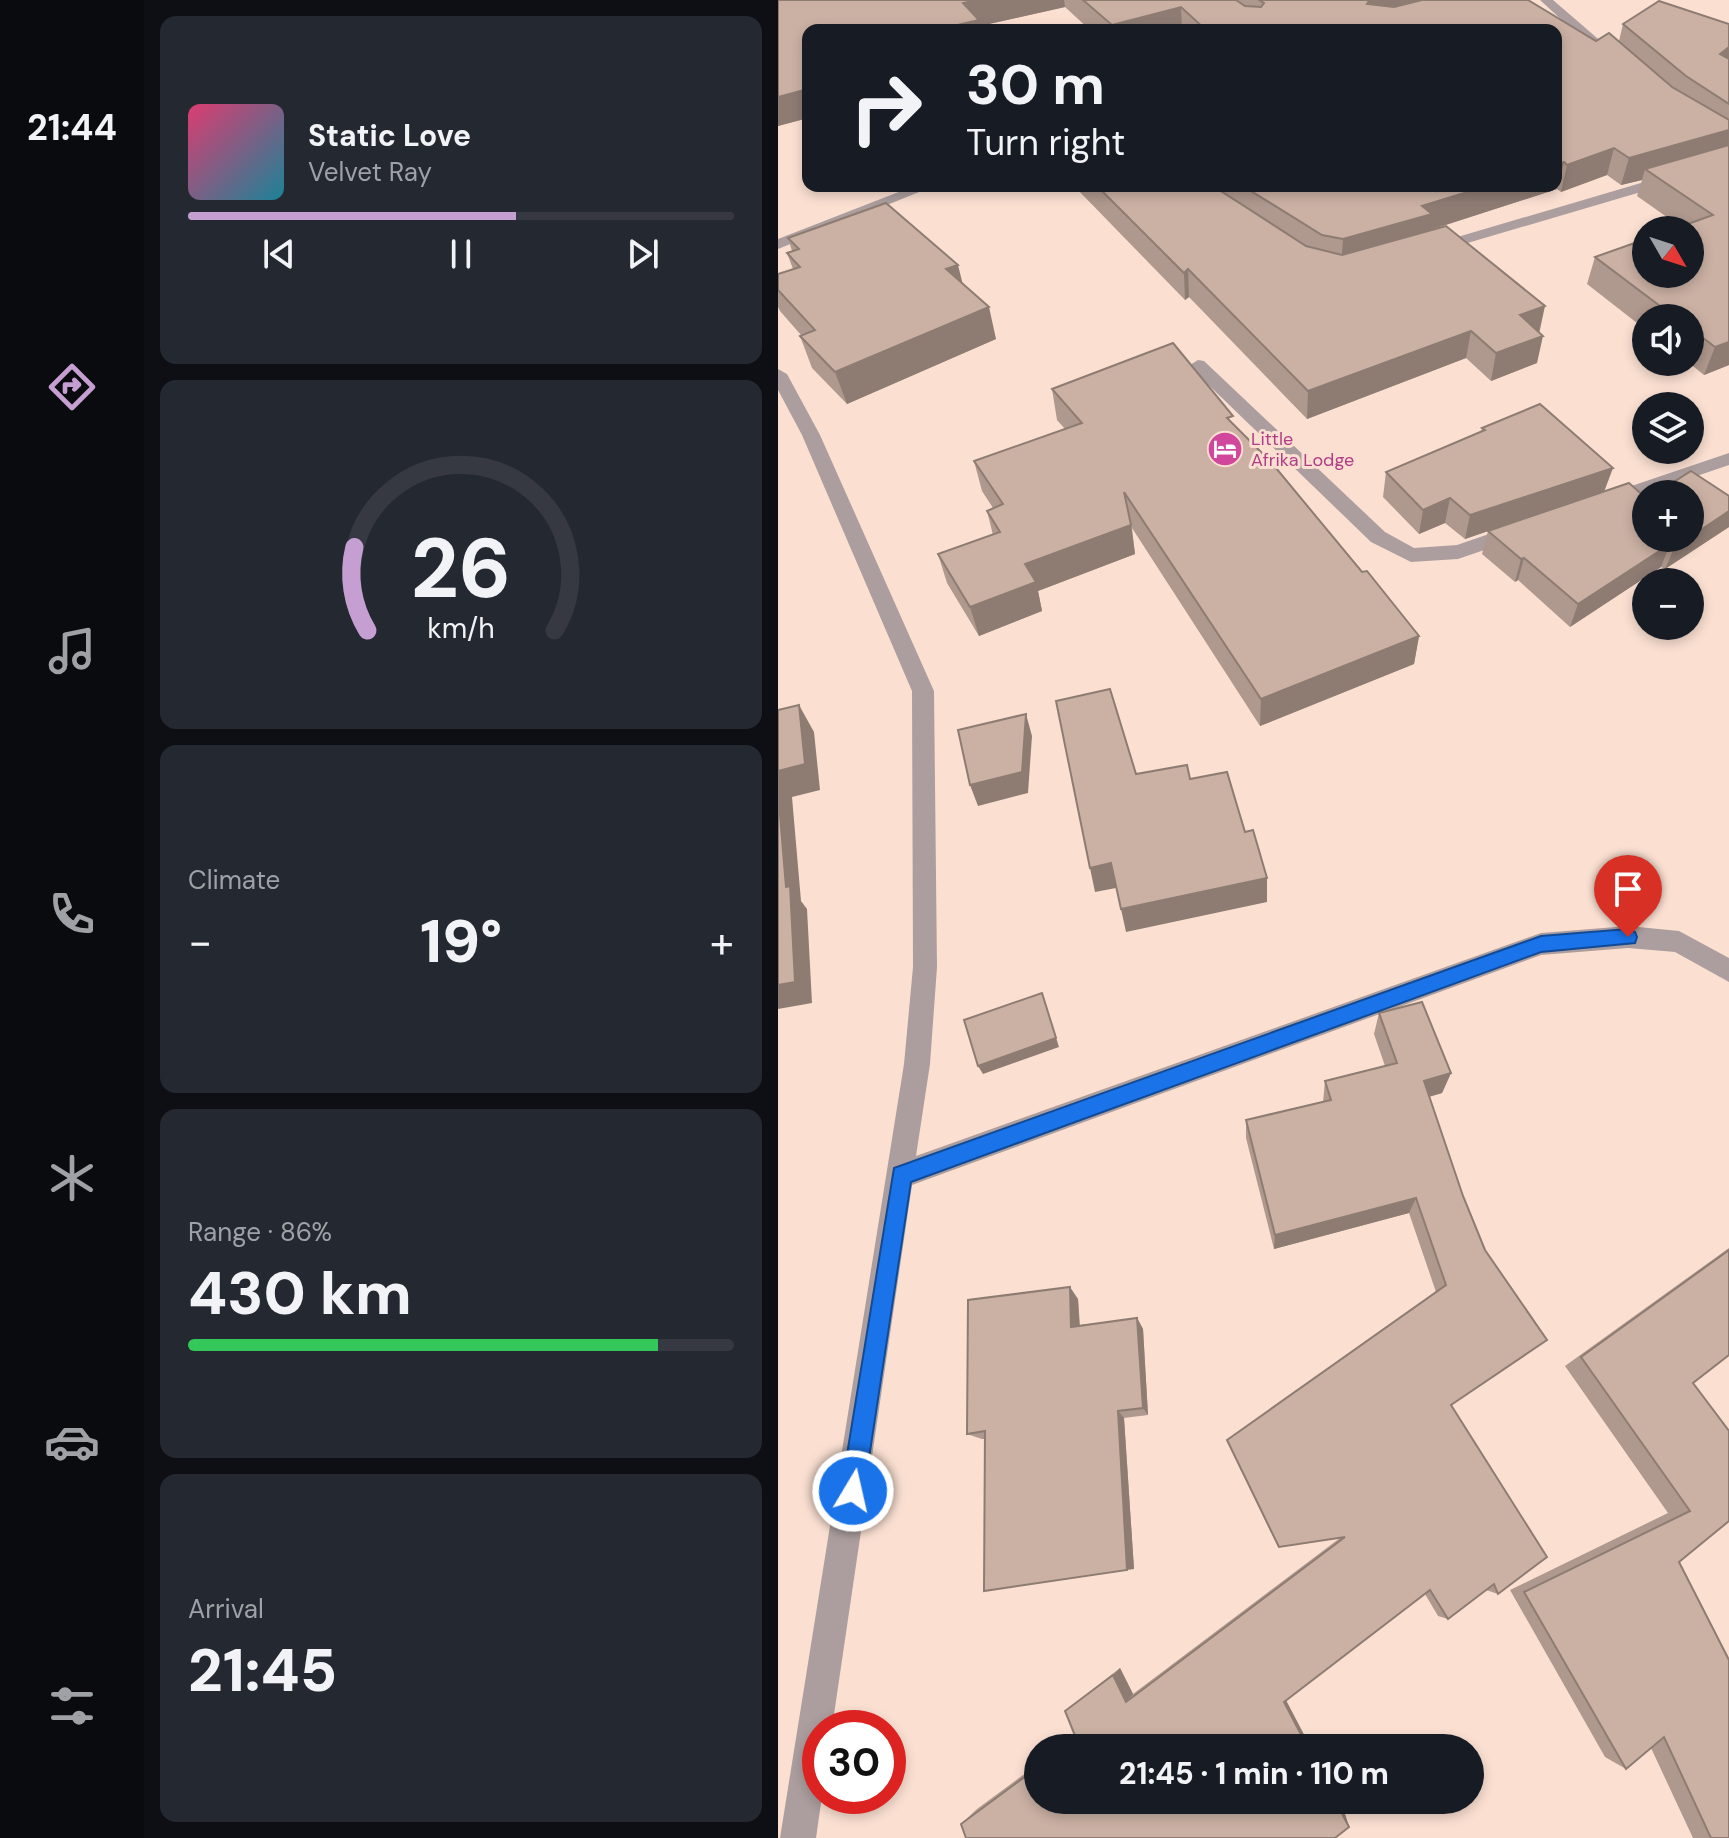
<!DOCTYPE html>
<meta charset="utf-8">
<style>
:root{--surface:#171b24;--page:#242831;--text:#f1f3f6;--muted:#9ea1a6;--line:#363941;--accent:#c69fd2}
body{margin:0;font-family:"DM Sans",sans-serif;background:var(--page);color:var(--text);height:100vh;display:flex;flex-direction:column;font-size:30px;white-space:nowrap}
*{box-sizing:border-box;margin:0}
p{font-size:26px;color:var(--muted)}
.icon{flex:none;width:44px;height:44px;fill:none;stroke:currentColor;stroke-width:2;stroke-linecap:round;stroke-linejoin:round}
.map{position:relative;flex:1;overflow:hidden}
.sheet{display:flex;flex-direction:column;gap:16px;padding:16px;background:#0d0f14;width:634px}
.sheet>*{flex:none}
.hud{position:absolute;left:24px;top:24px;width:760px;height:168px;border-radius:16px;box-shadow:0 4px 12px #0003;background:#171b24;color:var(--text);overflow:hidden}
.needle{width:52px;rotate:129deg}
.controls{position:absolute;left:854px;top:216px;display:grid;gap:16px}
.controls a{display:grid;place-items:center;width:72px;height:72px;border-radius:50%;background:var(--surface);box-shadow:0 4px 12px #0003;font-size:40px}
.speed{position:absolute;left:24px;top:1710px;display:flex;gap:16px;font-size:40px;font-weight:700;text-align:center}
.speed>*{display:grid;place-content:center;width:104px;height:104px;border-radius:50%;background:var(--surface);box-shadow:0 4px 12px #0003;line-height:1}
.speed .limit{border:12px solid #d22;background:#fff;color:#111}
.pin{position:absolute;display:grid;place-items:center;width:68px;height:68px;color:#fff;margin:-82px -34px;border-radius:50% 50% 50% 0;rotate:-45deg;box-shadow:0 0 8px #0007}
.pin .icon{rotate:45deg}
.me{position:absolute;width:88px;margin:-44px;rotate:9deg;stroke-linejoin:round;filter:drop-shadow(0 0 6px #0008)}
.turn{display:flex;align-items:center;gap:28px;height:168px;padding:0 32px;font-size:36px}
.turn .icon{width:104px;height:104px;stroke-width:2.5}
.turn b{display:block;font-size:56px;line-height:68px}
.big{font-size:60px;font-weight:800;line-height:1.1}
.sheet .card{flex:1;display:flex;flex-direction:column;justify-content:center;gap:12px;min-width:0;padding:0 28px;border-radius:16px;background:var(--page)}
.sheet .dial{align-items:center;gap:0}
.dial svg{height:208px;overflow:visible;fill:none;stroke:var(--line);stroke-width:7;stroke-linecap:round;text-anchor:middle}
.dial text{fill:var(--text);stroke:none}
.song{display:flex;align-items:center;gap:24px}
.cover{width:96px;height:96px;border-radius:12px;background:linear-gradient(135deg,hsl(340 70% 55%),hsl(190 70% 35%))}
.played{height:8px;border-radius:4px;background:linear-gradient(90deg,var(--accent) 60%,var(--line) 60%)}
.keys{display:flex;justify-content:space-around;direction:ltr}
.heat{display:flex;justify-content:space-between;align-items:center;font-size:44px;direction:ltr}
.charge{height:12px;border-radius:6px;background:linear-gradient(90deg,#34c759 86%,var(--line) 0)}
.trip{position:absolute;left:246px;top:1734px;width:460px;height:80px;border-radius:40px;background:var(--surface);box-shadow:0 4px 12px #0003;font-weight:800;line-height:80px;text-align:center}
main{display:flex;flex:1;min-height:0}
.tabs{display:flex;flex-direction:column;width:144px;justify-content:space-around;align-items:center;background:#090b0e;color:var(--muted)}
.tabs .icon{width:56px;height:56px}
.tabs .current{color:var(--accent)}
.tabs b{font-size:36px;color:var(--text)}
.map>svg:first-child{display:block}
</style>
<main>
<nav class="tabs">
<b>21:44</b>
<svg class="icon current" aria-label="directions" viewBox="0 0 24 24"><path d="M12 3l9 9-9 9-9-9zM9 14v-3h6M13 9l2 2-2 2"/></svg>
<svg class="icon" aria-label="music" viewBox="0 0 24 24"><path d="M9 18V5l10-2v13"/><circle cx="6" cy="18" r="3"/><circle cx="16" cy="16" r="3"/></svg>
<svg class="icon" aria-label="phone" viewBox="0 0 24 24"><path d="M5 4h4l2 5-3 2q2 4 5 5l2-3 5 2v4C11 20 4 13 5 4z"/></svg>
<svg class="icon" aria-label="climate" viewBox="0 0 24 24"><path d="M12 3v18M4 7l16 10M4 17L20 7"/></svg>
<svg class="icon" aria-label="car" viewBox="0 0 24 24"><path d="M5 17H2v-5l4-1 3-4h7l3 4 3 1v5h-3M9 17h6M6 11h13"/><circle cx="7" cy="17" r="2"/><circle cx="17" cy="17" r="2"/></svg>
<svg class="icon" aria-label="filters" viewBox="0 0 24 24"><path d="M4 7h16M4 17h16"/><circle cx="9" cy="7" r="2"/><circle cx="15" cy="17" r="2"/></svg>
</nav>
<section class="sheet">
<div class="card">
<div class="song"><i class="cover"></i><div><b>Static Love</b><p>Velvet Ray</p></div></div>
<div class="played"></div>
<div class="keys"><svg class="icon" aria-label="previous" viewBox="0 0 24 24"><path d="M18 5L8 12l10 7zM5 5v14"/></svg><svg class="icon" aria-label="pause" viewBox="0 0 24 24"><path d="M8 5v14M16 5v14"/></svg><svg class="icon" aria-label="next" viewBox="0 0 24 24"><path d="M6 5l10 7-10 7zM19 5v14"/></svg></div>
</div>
<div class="card dial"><svg viewBox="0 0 100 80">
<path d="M14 69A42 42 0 1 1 86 69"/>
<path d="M14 69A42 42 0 0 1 9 37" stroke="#c69fd2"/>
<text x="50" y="56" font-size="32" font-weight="700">26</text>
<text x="50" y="72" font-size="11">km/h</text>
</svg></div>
<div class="card"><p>Climate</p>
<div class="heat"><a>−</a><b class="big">19°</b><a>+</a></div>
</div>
<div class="card"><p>Range · 86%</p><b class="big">430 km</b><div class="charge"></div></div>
<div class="card"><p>Arrival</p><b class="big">21:45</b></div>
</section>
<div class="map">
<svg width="951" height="1838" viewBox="0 0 951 1838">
<rect width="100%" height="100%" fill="#fbe0d2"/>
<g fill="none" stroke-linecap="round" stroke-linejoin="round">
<g fill="#ac9e9e" fill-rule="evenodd">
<path d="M 762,0 L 775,0 L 833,50 L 833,56 L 823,56 Z"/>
<path d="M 951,157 L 951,166 L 659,252 L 649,252 L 646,249 L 649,246 Z"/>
<path d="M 136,186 L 156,186 L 0,249 L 0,239 Z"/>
<path d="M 420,360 L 426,361 L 607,532 L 636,548 L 679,545 L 737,525 L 747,532 L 744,537 L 680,559 L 633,562 L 593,542 L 414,369 L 412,365 Z"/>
<path d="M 0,369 L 9,374 L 42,435 L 156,691 L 159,967 L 152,1064 L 138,1156 L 763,933 L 850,926 L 901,931 L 951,958 L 951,982 L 897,952 L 850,948 L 763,955 L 134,1185 L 54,1728 L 42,1728 L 44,1796 L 38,1838 L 2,1838 L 126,1064 L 135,967 L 134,691 L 24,435 L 0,390 Z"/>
<path d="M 951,453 L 951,465 L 828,507 L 819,501 L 821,497 Z"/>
</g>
</g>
<g fill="#af988d">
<path d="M 0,0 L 750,0 L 818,41 L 841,41 L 845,24 L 951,24 L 951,365 L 926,375 L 910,362 L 912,362 L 912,318 L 868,318 L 868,330 L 809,284 L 817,257 L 903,227 L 859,196 L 864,180 L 843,185 L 829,175 L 783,192 L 779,189 L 652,230 L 761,332 L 759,363 L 713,381 L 688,358 L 529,419 L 411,297 L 407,300 L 296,186 L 778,186 L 778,30 L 312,30 L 287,7 L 202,26 L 30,30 L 30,118 L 0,126 Z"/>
<path d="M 10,238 L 185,284 L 218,339 L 69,404 L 34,368 L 22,336 L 23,335 L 2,311 L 0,307 L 0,274 L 15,269 L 9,253 L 14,251 Z"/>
<path d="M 274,389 L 455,425 L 641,636 L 636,664 L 482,726 L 354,528 L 357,554 L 260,591 L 264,611 L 201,636 L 169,583 L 160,554 L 215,535 L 209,511 L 215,508 L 204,491 L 196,461 L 287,429 L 279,420 Z"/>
<path d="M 704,428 L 827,491 L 868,538 L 951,496 L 951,527 L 887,569 L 883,567 L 792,627 L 740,580 L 737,582 L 704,554 L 710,531 L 687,539 L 667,523 L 641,534 L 605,497 L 608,472 L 703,432 Z"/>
<path d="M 601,1013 L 673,1073 L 664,1093 L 651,1097 L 685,1196 L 673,1406 L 720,1594 L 708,1590 L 670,1619 L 660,1616 L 647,1594 L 508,1700 L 533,1748 L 281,1748 L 297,1736 L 287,1711 L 342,1668 L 355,1694 L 562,1538 L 500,1547 L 451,1445 L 449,1440 L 658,1292 L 631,1213 L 496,1249 L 468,1138 L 468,1120 L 545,1102 L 547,1081 L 607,1066 L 596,1034 Z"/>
<path d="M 951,1248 L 951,1355 L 915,1383 L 951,1431 L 901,1562 L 951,1838 L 915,1838 L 873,1748 L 848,1769 L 827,1757 L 732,1590 L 890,1513 L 787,1366 Z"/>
<path d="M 300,1299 L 302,1325 L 359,1318 L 365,1329 L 370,1415 L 346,1418 L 356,1569 L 207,1439 L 204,1439 L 189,1434 Z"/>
<path d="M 260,1764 L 260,1800 L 560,1800 L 566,1811 L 571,1827 L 183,1824 L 199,1809 Z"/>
</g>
<g fill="#8e7c73">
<path d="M 199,0 L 286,0 L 287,7 L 202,26 L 203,30 L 158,30 L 185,3 Z"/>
<path d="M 595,0 L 699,0 L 589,27 L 589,4 L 591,1 Z"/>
<path d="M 403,7 L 404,30 L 334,30 L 334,25 Z"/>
<path d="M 951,47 L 951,68 L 942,54 Z"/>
<path d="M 30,89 L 30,118 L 0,126 L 0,97 Z"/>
<path d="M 951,130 L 951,155 L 867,169 L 864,180 L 843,185 L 851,158 Z"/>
<path d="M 836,148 L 829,175 L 783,192 L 789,165 Z"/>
<path d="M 786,162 L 779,189 L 652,230 L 563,267 L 565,239 L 644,206 L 709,186 L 778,186 L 778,164 Z"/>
<path d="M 180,265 L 188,297 L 168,269 Z"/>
<path d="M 410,269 L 411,297 L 407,300 L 406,273 Z"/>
<path d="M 767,306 L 761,334 L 742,315 Z"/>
<path d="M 211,307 L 218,339 L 69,404 L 57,372 Z"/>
<path d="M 693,331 L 688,358 L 529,419 L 530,391 Z"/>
<path d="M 765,336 L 759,363 L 713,381 L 718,353 Z"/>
<path d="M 951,342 L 951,365 L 926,375 L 937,347 Z"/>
<path d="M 835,468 L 826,492 L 687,539 L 692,515 Z"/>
<path d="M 672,498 L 667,523 L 641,534 L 645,510 Z"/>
<path d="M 951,511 L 951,527 L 887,569 L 897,546 L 910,538 L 912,538 L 912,537 Z"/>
<path d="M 353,525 L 357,554 L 260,591 L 264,611 L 201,636 L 192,607 L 247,564 Z"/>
<path d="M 892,544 L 883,567 L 792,627 L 800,604 Z"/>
<path d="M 746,558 L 740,580 L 737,582 L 743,559 Z"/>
<path d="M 641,636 L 636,664 L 482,726 L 483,699 Z"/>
<path d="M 21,705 L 36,732 L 42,790 L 14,797 L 23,901 L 29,909 L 34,1003 L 0,1009 L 0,985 L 8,887 L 0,791 L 0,771 Z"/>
<path d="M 248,714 L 254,736 L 250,793 L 200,806 L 192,785 Z"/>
<path d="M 333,863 L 338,888 L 317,892 L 312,868 Z"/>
<path d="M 489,878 L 489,902 L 348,932 L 343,909 Z"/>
<path d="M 264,993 L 281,1047 L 205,1074 L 200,1066 Z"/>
<path d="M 673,1073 L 664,1093 L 639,1100 L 646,1081 Z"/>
<path d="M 638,1198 L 631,1213 L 496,1249 L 497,1235 Z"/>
<path d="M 292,1287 L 300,1299 L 302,1337 L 293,1327 Z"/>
<path d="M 359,1318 L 365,1329 L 370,1415 L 365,1408 Z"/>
<path d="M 340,1411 L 346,1418 L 356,1569 L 349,1570 Z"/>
<path d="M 342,1668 L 355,1694 L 348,1702 L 335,1675 Z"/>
<path d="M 504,1693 L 533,1748 L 530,1748 L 506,1702 Z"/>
<path d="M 557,1800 L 560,1800 L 566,1811 L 571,1827 Z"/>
</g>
<g fill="#cbb1a4" stroke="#8e7c73" stroke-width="2">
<path d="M 0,0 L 199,0 L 185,3 L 201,20 L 158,30 L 30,30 L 30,89 L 0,97 Z"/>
<path d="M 305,0 L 458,0 L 467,6 L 483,7 L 486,3 L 481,0 L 595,0 L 591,1 L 589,4 L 616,7 L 644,0 L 750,0 L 818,41 L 831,33 L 894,87 L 951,120 L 951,130 L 851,158 L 836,148 L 789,165 L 786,162 L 778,164 L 778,30 L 428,30 L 403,7 L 334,25 Z"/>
<path d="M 881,1 L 951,24 L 951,47 L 942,54 L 951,59 L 951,104 L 908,76 L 845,24 Z"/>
<path d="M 951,145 L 951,342 L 937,347 L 912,328 L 912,318 L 898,318 L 817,257 L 868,239 L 868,274 L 912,274 L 912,230 L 893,230 L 935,215 L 867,169 Z"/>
<path d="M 319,186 L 435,186 L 528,246 L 564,255 L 668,226 L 767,306 L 742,315 L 765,336 L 718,353 L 693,331 L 530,391 L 410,269 L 406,273 Z"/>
<path d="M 465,186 L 709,186 L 644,206 L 654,214 L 565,239 L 544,235 Z"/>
<path d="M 108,203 L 180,265 L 168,269 L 211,307 L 57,372 L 22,336 L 37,330 L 0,290 L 0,274 L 22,267 L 9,253 L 21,249 L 10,238 Z"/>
<path d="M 395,343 L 455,416 L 449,418 L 493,462 L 584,572 L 589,571 L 641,636 L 483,699 L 346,492 L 353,525 L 247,564 L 258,582 L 192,607 L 160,554 L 222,532 L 209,511 L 225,504 L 196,461 L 304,423 L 274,389 Z"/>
<path d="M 762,404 L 835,468 L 692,515 L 672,498 L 645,510 L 608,472 L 707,430 L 704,428 Z"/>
<path d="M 913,471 L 951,496 L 951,511 L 912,537 L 912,494 L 877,494 Z"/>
<path d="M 851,483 L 868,498 L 868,538 L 910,538 L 897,546 L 892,544 L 800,604 L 746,558 L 743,559 L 710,531 Z"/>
<path d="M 332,689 L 358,774 L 409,765 L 412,779 L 449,772 L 467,832 L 475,830 L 489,878 L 343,909 L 333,863 L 312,868 L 278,701 Z"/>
<path d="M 21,705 L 27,764 L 0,771 L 0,710 Z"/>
<path d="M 248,714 L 244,772 L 192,785 L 180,730 Z"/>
<path d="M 0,791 L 8,887 L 12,886 L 17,982 L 0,985 Z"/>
<path d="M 264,993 L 278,1038 L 200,1066 L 186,1020 Z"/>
<path d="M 644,1002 L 673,1073 L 646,1081 L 685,1196 L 707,1250 L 769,1340 L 673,1405 L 769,1557 L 720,1594 L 716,1584 L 670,1619 L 652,1590 L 506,1702 L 530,1748 L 285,1748 L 298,1738 L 287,1711 L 335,1675 L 348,1702 L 567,1537 L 501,1547 L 449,1440 L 668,1285 L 638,1198 L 497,1235 L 468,1120 L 553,1100 L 547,1081 L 619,1063 L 601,1013 Z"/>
<path d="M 951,1250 L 951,1355 L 915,1383 L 951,1431 L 951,1521 L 901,1562 L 951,1660 L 951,1838 L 933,1838 L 886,1737 L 848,1769 L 746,1592 L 912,1511 L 803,1357 Z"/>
<path d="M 292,1287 L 293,1327 L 359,1318 L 365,1408 L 340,1411 L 349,1570 L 206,1591 L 207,1431 L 189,1434 L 190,1300 Z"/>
<path d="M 260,1767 L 260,1800 L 557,1800 L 571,1827 L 557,1838 L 188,1838 L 183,1824 Z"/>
</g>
<path fill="#1a73e8" stroke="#114b97" stroke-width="2" d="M 850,929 L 857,932 L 859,937 L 857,943 L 763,952 L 133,1182 L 86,1491 L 83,1499 L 75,1503 L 66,1499 L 63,1491 L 116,1168 L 763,936 Z"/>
<defs>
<symbol id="hotel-disc" viewBox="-11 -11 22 22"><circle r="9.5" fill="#d1479c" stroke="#fbe0d2"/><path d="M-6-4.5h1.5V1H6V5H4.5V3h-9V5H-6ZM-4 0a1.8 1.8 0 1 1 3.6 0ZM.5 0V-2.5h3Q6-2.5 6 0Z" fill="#fff"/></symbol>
</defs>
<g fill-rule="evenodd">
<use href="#hotel-disc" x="427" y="429" width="40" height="40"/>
</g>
<g text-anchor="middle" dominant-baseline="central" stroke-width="6" stroke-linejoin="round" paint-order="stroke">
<g font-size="18" fill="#b23c85" stroke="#fbe0d2" text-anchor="start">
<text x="473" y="439">Little<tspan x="473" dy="21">Afrika Lodge</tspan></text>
</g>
</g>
</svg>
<div class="controls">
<a><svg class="needle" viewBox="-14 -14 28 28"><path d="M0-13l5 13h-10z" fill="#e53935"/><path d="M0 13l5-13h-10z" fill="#9ea1a6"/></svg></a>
<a><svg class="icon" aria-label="sound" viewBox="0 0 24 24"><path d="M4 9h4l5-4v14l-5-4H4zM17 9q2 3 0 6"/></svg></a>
<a><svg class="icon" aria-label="layers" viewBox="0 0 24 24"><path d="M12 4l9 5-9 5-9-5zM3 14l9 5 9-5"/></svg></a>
<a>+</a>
<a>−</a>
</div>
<div class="speed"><div class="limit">30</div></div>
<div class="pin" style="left:850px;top:937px;background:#d93025"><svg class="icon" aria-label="arrive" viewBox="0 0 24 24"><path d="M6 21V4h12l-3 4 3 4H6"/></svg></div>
<svg class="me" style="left:75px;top:1491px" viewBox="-20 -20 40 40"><circle r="17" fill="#1a73e8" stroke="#fff" stroke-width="3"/><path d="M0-11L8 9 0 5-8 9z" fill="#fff"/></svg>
<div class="trip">21:45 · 1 min · 110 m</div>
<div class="hud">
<div class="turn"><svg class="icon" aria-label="right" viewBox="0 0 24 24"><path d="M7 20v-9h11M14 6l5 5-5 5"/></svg><div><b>30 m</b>Turn right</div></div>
</div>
</div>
</main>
